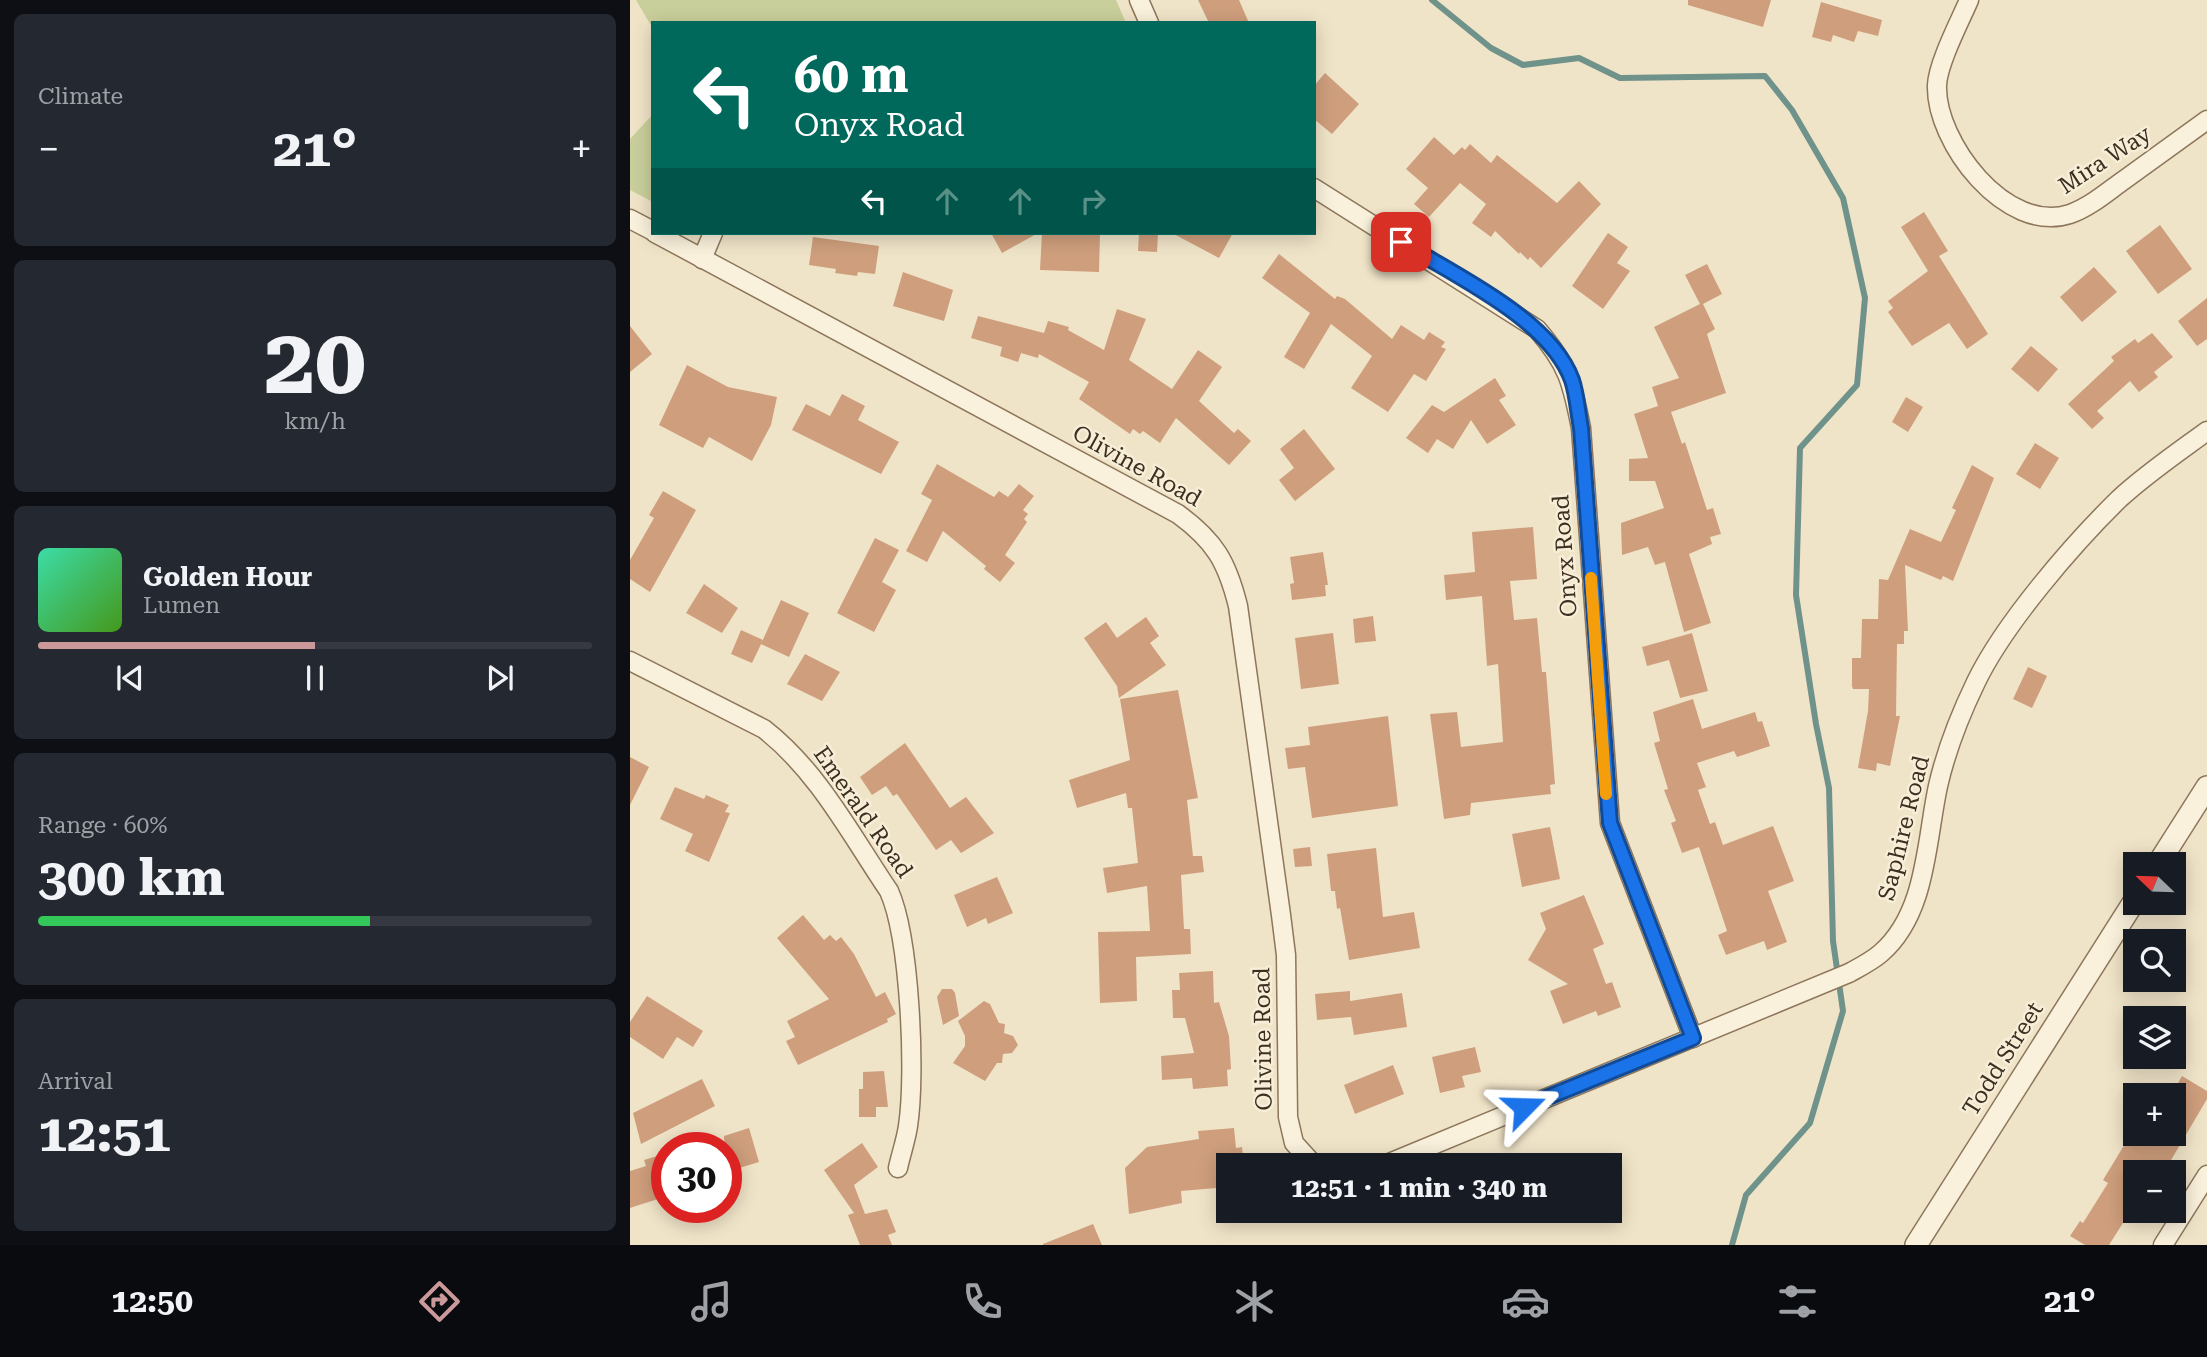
<!DOCTYPE html>
<meta charset="utf-8">
<style>
:root{--surface:#171b24;--page:#242831;--text:#f1f3f6;--muted:#9ea1a6;--line:#363941;--accent:#cc999b}
body{margin:0;font-family:"Roboto Serif",serif;background:var(--page);color:var(--text);height:100vh;display:flex;flex-direction:column;font-size:26px;white-space:nowrap}
*{box-sizing:border-box;margin:0}
p{font-size:23px;color:var(--muted)}
.icon{flex:none;width:38px;height:38px;fill:none;stroke:currentColor;stroke-width:2;stroke-linecap:round;stroke-linejoin:round}
.map{position:relative;flex:1;overflow:hidden}
.drawer{display:flex;flex-direction:column;gap:14px;padding:14px;background:#0d0f14;width:630px}
.drawer>*{flex:none}
.top-card{position:absolute;left:21px;top:21px;width:665px;height:214px;border-radius:0px;box-shadow:0 4px 18px #0003;background:#00695c;color:#fff;overflow:hidden}
.needle{width:46px;rotate:293deg}
.controls{position:absolute;left:1493px;top:852px;display:grid;gap:14px}
.controls a{display:grid;place-items:center;width:63px;height:63px;border-radius:0px;background:var(--surface);box-shadow:0 4px 18px #0003;font-size:35px}
.speed{position:absolute;left:21px;top:1132px;display:flex;gap:14px;font-size:35px;font-weight:700;text-align:center}
.speed>*{display:grid;place-content:center;width:91px;height:91px;border-radius:50%;background:var(--surface);box-shadow:0 4px 18px #0003;line-height:1}
.speed .limit{border:10px solid #d22;background:#fff;color:#111}
.pin{position:absolute;display:grid;place-items:center;width:60px;height:60px;color:#fff;margin:-30px;border-radius:14px;box-shadow:0 4px 10px #0006}
.me{position:absolute;width:77px;margin:-38px;rotate:68deg;stroke-linejoin:round;filter:drop-shadow(0 0 5px #0008)}
.turn{display:flex;align-items:center;gap:24px;height:147px;padding:0 28px;font-size:32px}
.turn .icon{width:91px;height:91px;stroke-width:2.5}
.turn b{display:block;font-size:49px;line-height:60px}
.lanes{display:flex;align-items:center;height:66px;padding:0 28px;background:#0003;justify-content:center;gap:35px;direction:ltr}
.lanes .off{opacity:.35}
.big{font-size:52px;font-weight:700;line-height:1.1}
.drawer .tile{flex:1;display:flex;flex-direction:column;justify-content:center;gap:10px;min-width:0;padding:0 24px;border-radius:10px;background:var(--page)}
.drawer .dial{align-items:center;gap:0}
.dial b{font-size:91px;line-height:1}
.song{display:flex;align-items:center;gap:21px}
.cover{width:84px;height:84px;border-radius:10px;background:linear-gradient(135deg,hsl(160 70% 55%),hsl(100 70% 35%))}
.played{height:7px;border-radius:4px;background:linear-gradient(90deg,var(--accent) 50%,var(--line) 50%)}
.keys{display:flex;justify-content:space-around;direction:ltr}
.heat{display:flex;justify-content:space-between;align-items:center;font-size:38px;direction:ltr}
.charge{height:10px;border-radius:5px;background:linear-gradient(90deg,#34c759 60%,var(--line) 0)}
.trip{position:absolute;left:586px;top:1153px;width:406px;height:70px;border-radius:0px;background:var(--surface);box-shadow:0 4px 18px #0003;font-weight:700;line-height:70px;text-align:center}
.dock{display:flex;height:112px;justify-content:space-around;align-items:center;background:#090b0e;color:var(--muted)}
.dock .icon{width:49px;height:49px}
.dock .on{color:var(--accent)}
.dock b{font-size:32px;color:var(--text)}
main{display:flex;flex:1;min-height:0}
.map>svg:first-child{display:block}
</style>
<main>
<section class="drawer">
<div class="tile"><p>Climate</p>
<div class="heat"><a>−</a><b class="big">21°</b><a>+</a></div>
</div>
<div class="tile dial"><b>20</b><p>km/h</p></div>
<div class="tile">
<div class="song"><i class="cover"></i><div><b>Golden Hour</b><p>Lumen</p></div></div>
<div class="played"></div>
<div class="keys"><svg class="icon" aria-label="previous" viewBox="0 0 24 24"><path d="M18 5L8 12l10 7zM5 5v14"/></svg><svg class="icon" aria-label="pause" viewBox="0 0 24 24"><path d="M8 5v14M16 5v14"/></svg><svg class="icon" aria-label="next" viewBox="0 0 24 24"><path d="M6 5l10 7-10 7zM19 5v14"/></svg></div>
</div>
<div class="tile"><p>Range · 60%</p><b class="big">300 km</b><div class="charge"></div></div>
<div class="tile"><p>Arrival</p><b class="big">12:51</b></div>
</section>
<div class="map">
<svg width="1577" height="1245" viewBox="0 0 1577 1245">
<rect width="100%" height="100%" fill="#f0e4c8"/>
<g fill="#c9cf9b">
<path d="M 6,0 L 486,0 L 496,23 L 23,23 L 23,29 Z"/>
<path d="M 23,114 L 23,202 L 0,190 L 0,139 Z"/>
</g>
<g fill="none" stroke-linecap="round" stroke-linejoin="round">
<path stroke="#6f938a" stroke-width="6" d="M 802,0 L 861,48 L 893,65 L 949,58 L 990,78 L 1135,76 L 1162,110 L 1213,198 L 1235,298 L 1227,385 L 1170,448 L 1166,595 L 1186,724 L 1199,788 L 1203,941 L 1213,1011 L 1180,1123 L 1116,1195 L 1102,1245"/>
</g>
<g fill="#cf9f7d">
<path d="M 568,0 L 609,0 L 619,23 L 579,23 Z"/>
<path d="M 1058,0 L 1141,0 L 1133,27 L 1058,5 Z"/>
<path d="M 1191,2 L 1252,20 L 1248,36 L 1228,31 L 1224,42 L 1203,35 L 1201,42 L 1182,37 Z"/>
<path d="M 695,73 L 729,104 L 702,134 L 684,119 L 684,86 Z"/>
<path d="M 804,137 L 824,155 L 832,147 L 835,150 L 840,144 L 861,163 L 867,155 L 927,203 L 949,181 L 971,204 L 911,268 L 900,257 L 898,260 L 890,252 L 889,254 L 865,231 L 861,237 L 842,223 L 856,204 L 830,183 L 799,217 L 784,204 L 798,188 L 776,169 Z"/>
<path d="M 1294,212 L 1318,251 L 1309,256 L 1358,334 L 1337,349 L 1319,323 L 1282,346 L 1258,312 L 1263,308 L 1258,301 L 1298,271 L 1271,227 Z"/>
<path d="M 1530,225 L 1562,269 L 1528,294 L 1496,251 Z"/>
<path d="M 361,233 L 408,233 L 372,253 Z"/>
<path d="M 412,233 L 470,233 L 469,272 L 410,270 Z"/>
<path d="M 509,233 L 528,233 L 527,252 L 508,251 Z"/>
<path d="M 542,233 L 603,233 L 589,258 Z"/>
<path d="M 978,233 L 998,247 L 987,263 L 1000,271 L 973,309 L 942,286 Z"/>
<path d="M 183,237 L 249,246 L 245,274 L 228,272 L 227,276 L 205,273 L 206,269 L 179,265 Z"/>
<path d="M 649,254 L 705,299 L 707,296 L 715,299 L 762,339 L 771,325 L 794,340 L 799,332 L 815,342 L 811,347 L 816,349 L 796,381 L 784,374 L 758,412 L 721,388 L 742,356 L 701,324 L 674,369 L 654,357 L 680,313 L 632,278 Z"/>
<path d="M 1077,264 L 1092,294 L 1073,304 L 1085,329 L 1077,334 L 1096,393 L 1041,412 L 1052,444 L 1055,442 L 1077,510 L 1083,508 L 1091,534 L 1080,537 L 1082,544 L 1059,554 L 1081,623 L 1054,632 L 1035,562 L 1025,565 L 1018,547 L 992,555 L 991,523 L 1034,508 L 1025,481 L 999,481 L 999,459 L 1018,458 L 1004,414 L 1028,406 L 1022,387 L 1049,378 L 1024,327 L 1070,304 L 1055,275 Z"/>
<path d="M 1464,267 L 1487,292 L 1452,322 L 1430,297 Z"/>
<path d="M 273,272 L 323,290 L 314,321 L 263,306 Z"/>
<path d="M 1577,298 L 1577,339 L 1567,346 L 1548,321 Z"/>
<path d="M 487,309 L 516,319 L 499,360 L 542,389 L 568,350 L 592,367 L 569,401 L 604,433 L 608,429 L 621,441 L 599,465 L 546,418 L 530,443 L 513,431 L 510,434 L 503,429 L 500,434 L 449,399 L 459,382 L 409,354 L 408,358 L 391,353 L 388,362 L 370,356 L 372,347 L 341,338 L 348,316 L 414,333 L 418,321 L 439,327 L 438,330 L 474,350 Z"/>
<path d="M 0,326 L 22,354 L 0,372 Z"/>
<path d="M 1522,333 L 1543,357 L 1524,372 L 1528,377 L 1509,392 L 1500,381 L 1467,411 L 1474,418 L 1462,429 L 1438,404 L 1484,361 L 1481,357 L 1505,339 L 1508,343 Z"/>
<path d="M 1401,346 L 1428,369 L 1408,392 L 1381,369 Z"/>
<path d="M 57,365 L 98,387 L 147,397 L 141,425 L 122,461 L 79,437 L 73,448 L 29,425 Z"/>
<path d="M 865,378 L 876,396 L 869,400 L 886,425 L 857,444 L 841,420 L 823,449 L 807,439 L 798,453 L 776,438 L 802,405 L 814,412 Z"/>
<path d="M 212,394 L 235,406 L 228,420 L 269,442 L 251,474 L 162,430 L 176,404 L 200,416 Z"/>
<path d="M 1276,397 L 1293,407 L 1278,432 L 1262,422 Z"/>
<path d="M 674,429 L 705,469 L 665,501 L 649,480 L 664,468 L 650,449 Z"/>
<path d="M 1405,443 L 1429,458 L 1410,489 L 1386,474 Z"/>
<path d="M 307,464 L 364,497 L 369,491 L 378,497 L 389,484 L 404,496 L 393,510 L 398,514 L 394,519 L 397,522 L 375,555 L 385,563 L 370,582 L 354,569 L 356,566 L 313,531 L 297,562 L 276,551 L 302,500 L 291,494 Z"/>
<path d="M 1342,465 L 1364,478 L 1323,581 L 1313,576 L 1311,580 L 1275,565 L 1278,631 L 1274,631 L 1274,644 L 1267,644 L 1266,716 L 1270,716 L 1260,766 L 1247,763 L 1246,771 L 1228,768 L 1238,711 L 1239,689 L 1223,689 L 1222,686 L 1222,658 L 1231,658 L 1232,619 L 1248,619 L 1249,579 L 1258,580 L 1280,529 L 1311,542 L 1326,510 L 1322,508 Z"/>
<path d="M 33,491 L 66,510 L 20,592 L 0,579 L 0,560 L 24,518 L 19,515 Z"/>
<path d="M 903,527 L 907,579 L 880,581 L 884,620 L 907,618 L 912,672 L 916,672 L 925,784 L 920,785 L 921,794 L 841,803 L 840,815 L 814,819 L 800,714 L 827,712 L 831,747 L 873,742 L 868,664 L 857,666 L 852,596 L 816,600 L 814,575 L 845,572 L 842,532 Z"/>
<path d="M 245,538 L 269,550 L 252,582 L 266,590 L 244,632 L 207,613 Z"/>
<path d="M 693,552 L 698,585 L 695,585 L 696,596 L 662,600 L 660,584 L 664,583 L 660,557 Z"/>
<path d="M 74,584 L 108,608 L 92,633 L 56,613 Z"/>
<path d="M 151,600 L 179,613 L 159,657 L 131,644 Z"/>
<path d="M 743,616 L 746,641 L 725,643 L 723,619 Z"/>
<path d="M 516,617 L 529,636 L 520,643 L 536,665 L 489,698 L 487,686 L 454,638 L 476,622 L 487,638 Z"/>
<path d="M 111,630 L 133,640 L 122,663 L 101,654 Z"/>
<path d="M 703,633 L 709,684 L 671,689 L 665,638 Z"/>
<path d="M 1062,633 L 1078,691 L 1050,698 L 1039,660 L 1017,666 L 1012,647 Z"/>
<path d="M 175,654 L 210,672 L 192,701 L 157,684 Z"/>
<path d="M 1398,667 L 1417,676 L 1402,708 L 1383,699 Z"/>
<path d="M 548,690 L 568,798 L 557,800 L 563,856 L 572,856 L 574,872 L 551,875 L 554,929 L 560,929 L 561,954 L 506,957 L 507,1001 L 470,1003 L 468,932 L 520,931 L 517,886 L 477,893 L 473,868 L 508,863 L 502,808 L 498,808 L 496,793 L 447,808 L 439,780 L 500,760 L 490,699 Z"/>
<path d="M 1063,699 L 1072,729 L 1125,712 L 1128,722 L 1132,721 L 1140,746 L 1107,757 L 1104,751 L 1067,763 L 1076,787 L 1068,790 L 1080,824 L 1085,822 L 1093,845 L 1143,826 L 1164,881 L 1138,891 L 1157,942 L 1137,950 L 1134,941 L 1096,955 L 1088,935 L 1097,931 L 1069,847 L 1052,853 L 1041,823 L 1046,821 L 1034,790 L 1038,789 L 1024,743 L 1030,741 L 1023,712 Z"/>
<path d="M 758,716 L 768,806 L 682,818 L 675,767 L 658,769 L 655,748 L 680,745 L 678,727 Z"/>
<path d="M 275,743 L 320,808 L 336,797 L 364,833 L 331,853 L 321,840 L 306,850 L 267,794 L 263,796 L 256,786 L 242,795 L 230,777 Z"/>
<path d="M 0,757 L 19,767 L 0,805 Z"/>
<path d="M 45,787 L 74,799 L 76,795 L 99,805 L 95,812 L 100,813 L 79,862 L 55,851 L 63,834 L 30,819 Z"/>
<path d="M 920,827 L 930,879 L 892,887 L 882,834 Z"/>
<path d="M 680,847 L 682,866 L 665,867 L 663,849 Z"/>
<path d="M 746,848 L 753,917 L 784,912 L 790,948 L 719,960 L 710,908 L 707,909 L 705,891 L 701,891 L 697,854 Z"/>
<path d="M 367,877 L 383,913 L 358,924 L 356,918 L 337,927 L 324,895 Z"/>
<path d="M 954,895 L 974,944 L 963,949 L 976,984 L 982,982 L 991,1007 L 968,1016 L 966,1011 L 933,1024 L 920,991 L 938,984 L 898,960 L 916,929 L 910,913 Z"/>
<path d="M 173,915 L 194,940 L 200,935 L 206,941 L 211,937 L 224,954 L 246,997 L 255,992 L 266,1014 L 257,1019 L 258,1022 L 168,1065 L 156,1041 L 165,1037 L 157,1021 L 199,999 L 147,938 Z"/>
<path d="M 583,971 L 584,1003 L 589,1002 L 599,1036 L 601,1069 L 597,1070 L 598,1086 L 563,1089 L 562,1078 L 532,1080 L 531,1056 L 564,1053 L 555,1018 L 543,1018 L 542,990 L 550,990 L 549,973 Z"/>
<path d="M 312,989 L 322,989 L 325,993 L 329,1016 L 313,1025 L 307,997 Z"/>
<path d="M 720,991 L 720,1001 L 772,993 L 777,1027 L 724,1035 L 721,1017 L 687,1020 L 685,994 Z"/>
<path d="M 17,996 L 73,1031 L 63,1047 L 47,1037 L 33,1059 L 0,1037 L 0,1022 Z"/>
<path d="M 354,1001 L 360,1004 L 369,1023 L 375,1024 L 374,1033 L 383,1036 L 388,1045 L 382,1053 L 373,1054 L 372,1063 L 367,1063 L 355,1081 L 323,1063 L 335,1046 L 335,1036 L 328,1021 Z"/>
<path d="M 845,1047 L 851,1072 L 832,1076 L 835,1087 L 810,1093 L 802,1057 Z"/>
<path d="M 763,1065 L 774,1094 L 725,1114 L 714,1085 Z"/>
<path d="M 254,1071 L 258,1107 L 246,1107 L 246,1117 L 229,1117 L 229,1089 L 233,1089 L 233,1072 Z"/>
<path d="M 1552,1076 L 1577,1091 L 1577,1099 L 1534,1172 L 1505,1172 L 1505,1204 L 1479,1245 L 1455,1245 L 1440,1236 L 1450,1221 L 1453,1223 L 1478,1183 L 1473,1180 L 1501,1134 L 1544,1134 L 1544,1090 Z"/>
<path d="M 72,1079 L 85,1106 L 11,1144 L 3,1113 Z"/>
<path d="M 119,1128 L 129,1162 L 96,1172 L 94,1136 Z"/>
<path d="M 604,1128 L 606,1148 L 612,1147 L 614,1166 L 598,1166 L 598,1187 L 551,1191 L 552,1203 L 499,1214 L 495,1168 L 517,1147 L 569,1139 L 568,1131 Z"/>
<path d="M 232,1143 L 248,1167 L 224,1185 L 235,1214 L 257,1209 L 266,1232 L 258,1235 L 262,1245 L 230,1245 L 218,1215 L 224,1213 L 194,1170 Z"/>
<path d="M 37,1153 L 37,1196 L 0,1208 L 0,1171 L 16,1166 L 14,1160 Z"/>
<path d="M 463,1224 L 472,1245 L 413,1245 L 413,1244 Z"/>
</g>
<g fill="none" stroke-linecap="round" stroke-linejoin="round">
<defs>
<g id="minor">
<path d="M 509,0 L 519,23"/>
<path d="M 1339,0 C 1330,21 1308,63 1307,85 C 1305,142 1376,235 1440,214 C 1460,207 1477,192 1494,180 C 1522,160 1549,140 1577,120"/>
<path d="M 684,188 L 907,329 C 938,365 942,382 951,428 L 980,823 L 1063,1038"/>
<path d="M 0,219 L 23,231"/>
<path d="M 25,233 L 548,514 C 585,541 597,562 608,606 L 651,915 L 656,955 L 658,1117 L 664,1143 L 685,1166"/>
<path d="M 72,259 L 83,233"/>
<path d="M 0,661 L 134,729 C 188,771 221,835 259,891 C 280,938 286,1074 278,1126 C 276,1140 271,1154 268,1168"/>
<path d="M 752,1166 L 1219,973 C 1230,967 1242,961 1251,953 C 1297,913 1296,841 1308,786 C 1316,751 1330,715 1346,682 C 1374,624 1442,545 1489,499 C 1516,474 1547,453 1577,431"/>
<path d="M 1533,1245 L 1577,1175"/>
</g>
<g id="tertiary">
<path d="M 1528,864 L 1577,787"/>
<path d="M 1286,1245 L 1505,900"/>
</g>
</defs>
<use href="#minor" stroke="#8d765c" stroke-width="21"/>
<use href="#tertiary" stroke="#8d765c" stroke-width="24"/>
<use href="#minor" stroke="#faf1dc" stroke-width="18"/>
<use href="#tertiary" stroke="#faf1dc" stroke-width="21"/>
</g>
<g fill="none" stroke-linecap="round" stroke-linejoin="round">
<defs>
<path id="route" d="M 771,242 C 824,275 920,319 942,380 C 947,395 948,413 951,428 L 980,823 L 1063,1038 L 894,1107"/>
</defs>
<use href="#route" stroke="#114b97" stroke-width="18"/>
<use href="#route" stroke="#1a73e8" stroke-width="12"/>
<path stroke="#f59e0b" stroke-width="12" d="M 961,578 L 976,794"/>
</g>
<g text-anchor="middle" dominant-baseline="central" stroke-width="5" stroke-linejoin="round" paint-order="stroke">
<g font-size="23" fill="#3d2e20" stroke="#f7eed8">
<text transform="translate(1475 160) rotate(-33)">Mira Way</text>
<text transform="translate(507 466) rotate(29)">Olivine Road</text>
<text transform="translate(935 556) rotate(-94)">Onyx Road</text>
<text transform="translate(233 812) rotate(55)">Emerald Road</text>
<text transform="translate(1274 828) rotate(-76)">Saphire Road</text>
<text transform="translate(633 1039) rotate(-91)">Olivine Road</text>
<text transform="translate(1373 1059) rotate(-58)">Todd Street</text>
</g>
</g>
</svg>
<div class="controls">
<a><svg class="needle" viewBox="-14 -14 28 28"><path d="M0-13l5 13h-10z" fill="#e53935"/><path d="M0 13l5-13h-10z" fill="#9ea1a6"/></svg></a>
<a><svg class="icon" aria-label="search" viewBox="0 0 24 24"><circle cx="10" cy="10" r="6"/><path d="M15 15l6 6"/></svg></a>
<a><svg class="icon" aria-label="layers" viewBox="0 0 24 24"><path d="M12 4l9 5-9 5-9-5zM3 14l9 5 9-5"/></svg></a>
<a>+</a>
<a>−</a>
</div>
<div class="speed"><div class="limit">30</div></div>
<div class="pin" style="left:771px;top:242px;background:#d93025"><svg class="icon" aria-label="arrive" viewBox="0 0 24 24"><path d="M6 21V4h12l-3 4 3 4H6"/></svg></div>
<svg class="me" style="left:894px;top:1107px" viewBox="-20 -20 40 40"><path d="M0-17L14 15 0 8-14 15z" fill="#1a73e8" stroke="#fff" stroke-width="4"/></svg>
<div class="trip">12:51 · 1 min · 340 m</div>
<div class="top-card">
<div class="turn"><svg class="icon" aria-label="left" viewBox="0 0 24 24"><path d="M17 20v-9H6M10 6l-5 5 5 5"/></svg><div><b>60 m</b>Onyx Road</div></div>
<div class="lanes"><svg class="icon" aria-label="left" viewBox="0 0 24 24"><path d="M17 20v-9H6M10 6l-5 5 5 5"/></svg><svg class="icon off" aria-label="ahead" viewBox="0 0 24 24"><path d="M12 20V5M6 11l6-6 6 6"/></svg><svg class="icon off" aria-label="ahead" viewBox="0 0 24 24"><path d="M12 20V5M6 11l6-6 6 6"/></svg><svg class="icon off" aria-label="right" viewBox="0 0 24 24"><path d="M7 20v-9h11M14 6l5 5-5 5"/></svg></div>
</div>
</div>
</main>
<nav class="dock">
<b>12:50</b>
<svg class="icon on" aria-label="directions" viewBox="0 0 24 24"><path d="M12 3l9 9-9 9-9-9zM9 14v-3h6M13 9l2 2-2 2"/></svg>
<svg class="icon" aria-label="music" viewBox="0 0 24 24"><path d="M9 18V5l10-2v13"/><circle cx="6" cy="18" r="3"/><circle cx="16" cy="16" r="3"/></svg>
<svg class="icon" aria-label="phone" viewBox="0 0 24 24"><path d="M5 4h4l2 5-3 2q2 4 5 5l2-3 5 2v4C11 20 4 13 5 4z"/></svg>
<svg class="icon" aria-label="climate" viewBox="0 0 24 24"><path d="M12 3v18M4 7l16 10M4 17L20 7"/></svg>
<svg class="icon" aria-label="car" viewBox="0 0 24 24"><path d="M5 17H2v-5l4-1 3-4h7l3 4 3 1v5h-3M9 17h6M6 11h13"/><circle cx="7" cy="17" r="2"/><circle cx="17" cy="17" r="2"/></svg>
<svg class="icon" aria-label="filters" viewBox="0 0 24 24"><path d="M4 7h16M4 17h16"/><circle cx="9" cy="7" r="2"/><circle cx="15" cy="17" r="2"/></svg>
<b>21°</b>
</nav>
